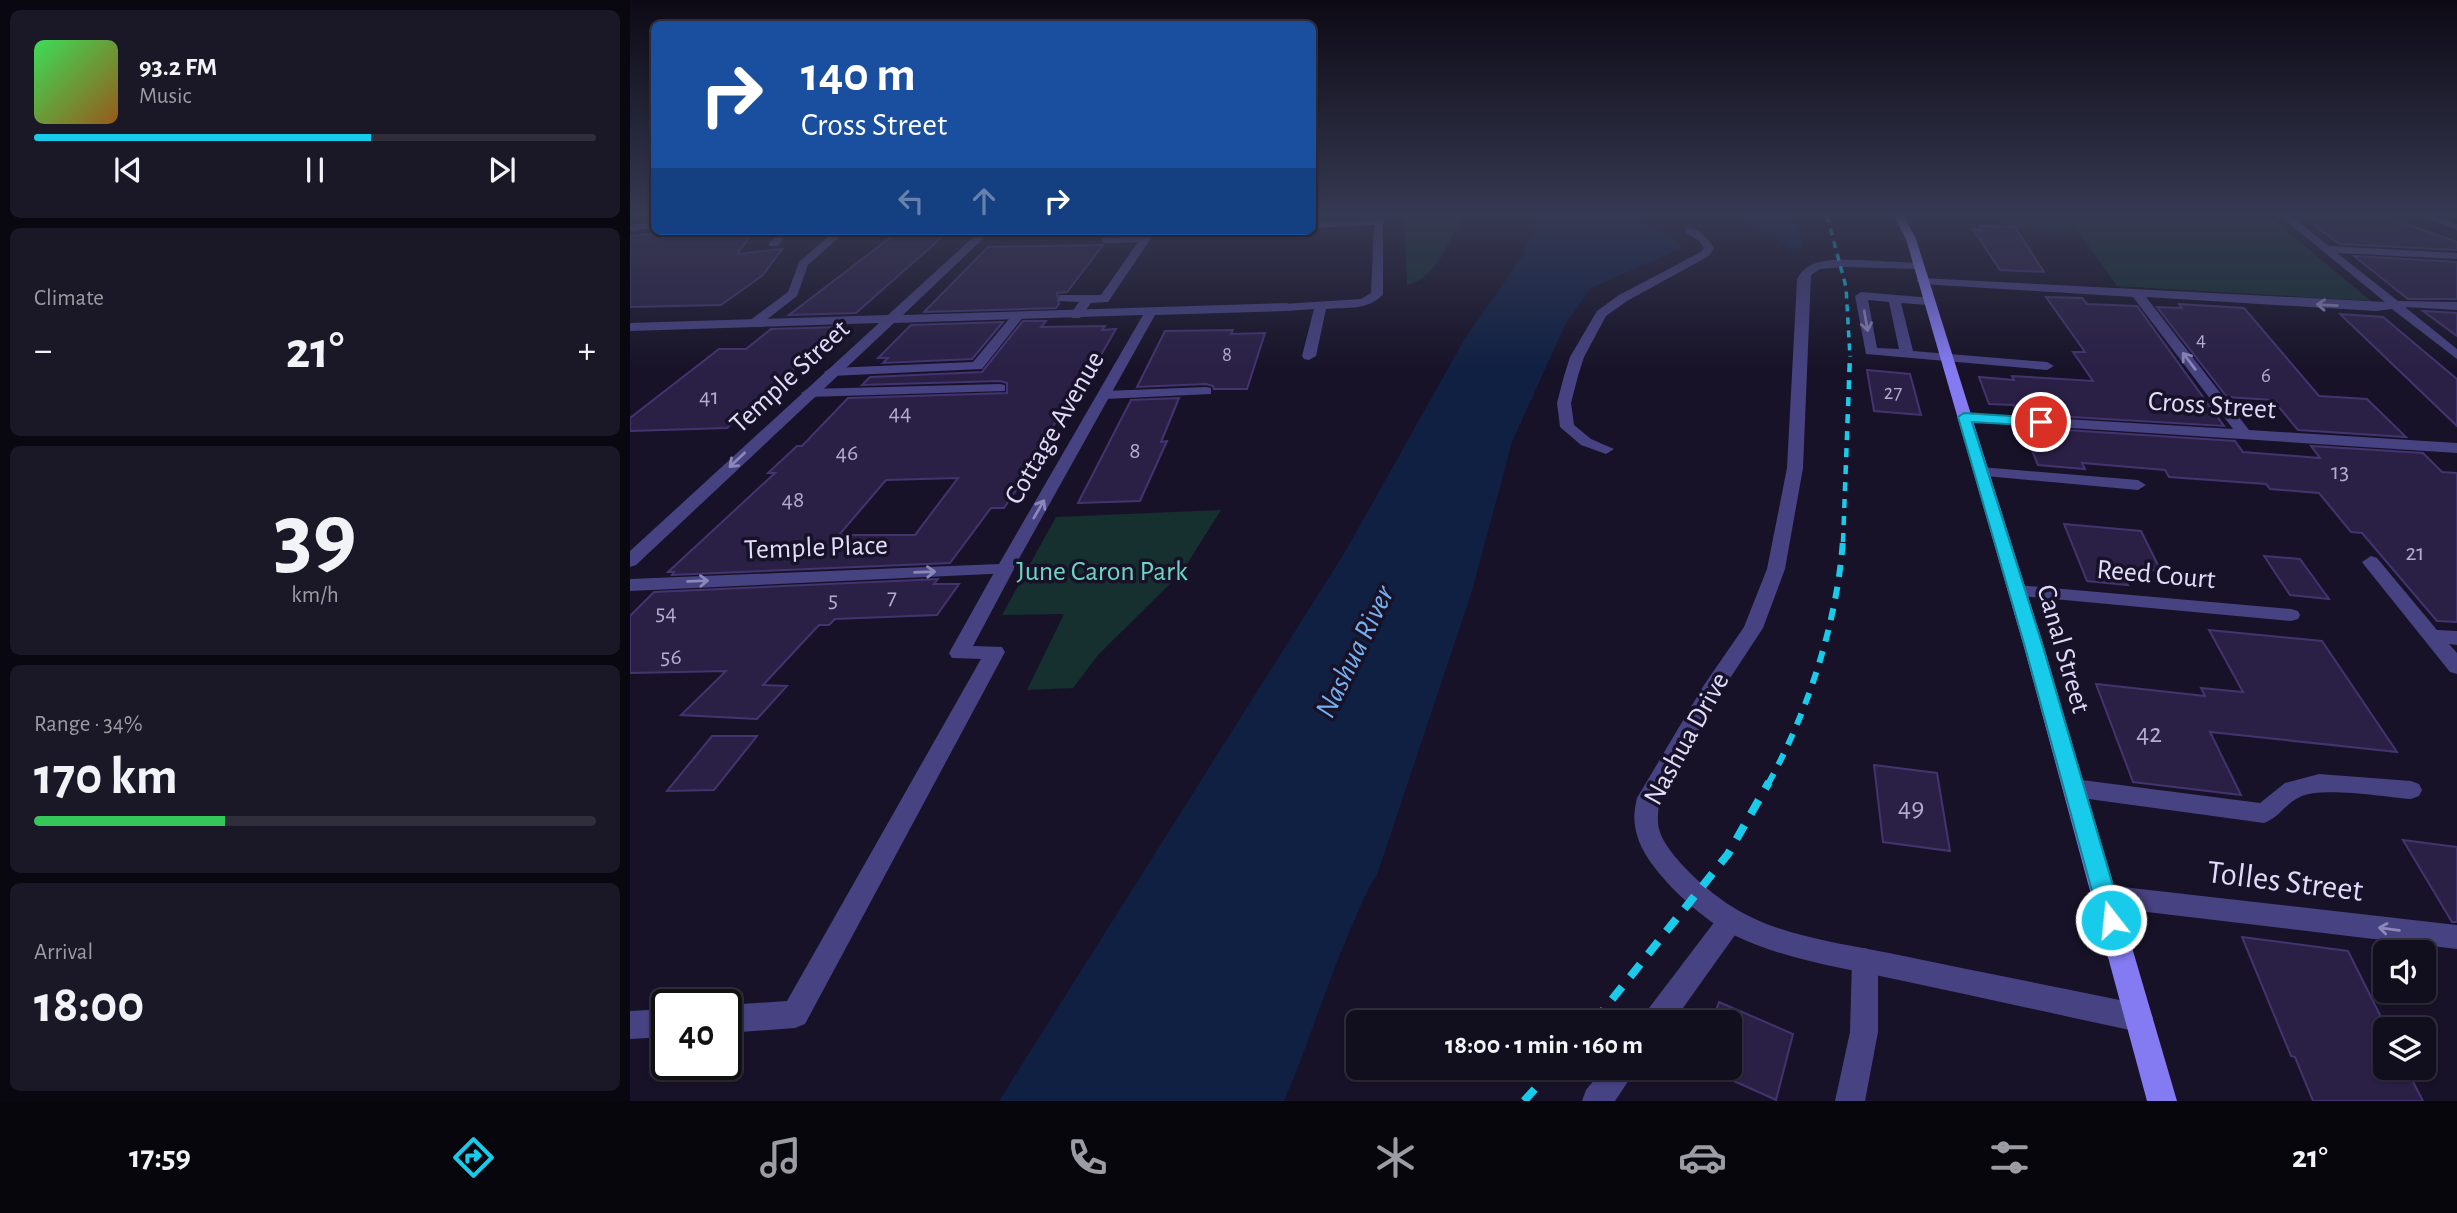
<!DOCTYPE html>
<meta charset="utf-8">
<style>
:root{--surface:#110e1d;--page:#1a1726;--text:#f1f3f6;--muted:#9c9ca4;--line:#302e3b;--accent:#19cbea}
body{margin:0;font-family:"Alegreya Sans",sans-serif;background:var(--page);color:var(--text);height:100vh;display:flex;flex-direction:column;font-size:26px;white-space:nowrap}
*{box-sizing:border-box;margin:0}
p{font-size:23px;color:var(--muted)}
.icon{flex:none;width:38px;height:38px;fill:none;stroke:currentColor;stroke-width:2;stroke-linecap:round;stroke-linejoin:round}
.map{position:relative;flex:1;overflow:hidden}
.sheet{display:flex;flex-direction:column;gap:10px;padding:10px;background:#090810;width:630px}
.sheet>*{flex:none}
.hud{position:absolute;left:21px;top:21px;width:665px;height:214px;border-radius:10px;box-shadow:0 2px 5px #0004,0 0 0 2px var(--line);background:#1a4fa0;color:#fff;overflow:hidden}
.controls{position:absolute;left:1743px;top:940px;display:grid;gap:14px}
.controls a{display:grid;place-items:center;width:63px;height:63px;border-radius:10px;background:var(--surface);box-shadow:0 2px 5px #0004,0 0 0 2px var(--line);font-size:35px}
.speed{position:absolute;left:21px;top:989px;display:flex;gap:14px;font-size:35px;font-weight:700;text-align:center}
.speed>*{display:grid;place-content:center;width:91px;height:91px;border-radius:50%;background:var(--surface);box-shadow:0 2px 5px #0004,0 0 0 2px var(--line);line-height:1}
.speed .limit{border:4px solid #111;border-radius:10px;background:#fff;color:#111}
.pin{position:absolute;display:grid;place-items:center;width:60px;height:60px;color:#fff;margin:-30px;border:4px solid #fff;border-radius:50%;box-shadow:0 2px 7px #0007}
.me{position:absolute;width:77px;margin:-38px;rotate:344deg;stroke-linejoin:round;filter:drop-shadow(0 0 5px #0008)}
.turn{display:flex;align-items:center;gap:24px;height:147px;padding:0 35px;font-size:32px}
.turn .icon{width:91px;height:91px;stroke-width:2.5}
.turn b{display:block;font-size:49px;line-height:60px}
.lanes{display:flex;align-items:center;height:66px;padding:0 35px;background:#0003;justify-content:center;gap:35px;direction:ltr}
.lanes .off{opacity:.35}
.big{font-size:52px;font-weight:700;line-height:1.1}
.sheet .card{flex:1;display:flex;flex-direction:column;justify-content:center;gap:10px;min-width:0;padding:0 24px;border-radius:10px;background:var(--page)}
.sheet .dial{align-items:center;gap:0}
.dial b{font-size:91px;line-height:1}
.song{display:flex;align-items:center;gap:21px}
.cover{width:84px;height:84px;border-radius:10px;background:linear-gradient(135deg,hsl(130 70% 55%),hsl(30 70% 35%))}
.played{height:7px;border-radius:4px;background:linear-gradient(90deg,var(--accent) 60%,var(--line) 60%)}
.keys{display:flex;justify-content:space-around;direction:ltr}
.heat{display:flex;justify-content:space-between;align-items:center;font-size:38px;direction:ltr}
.charge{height:10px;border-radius:5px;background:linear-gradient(90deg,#34c759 34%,var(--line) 0)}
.trip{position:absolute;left:716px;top:1010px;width:396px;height:70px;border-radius:10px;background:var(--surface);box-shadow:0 2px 5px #0004,0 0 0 2px var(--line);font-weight:700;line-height:70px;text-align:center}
.tabs{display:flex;height:112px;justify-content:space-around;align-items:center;background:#07060c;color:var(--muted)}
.tabs .icon{width:49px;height:49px}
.tabs .active{color:var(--accent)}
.tabs b{font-size:32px;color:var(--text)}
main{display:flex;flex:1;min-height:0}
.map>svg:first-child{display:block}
</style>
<main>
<section class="sheet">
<div class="card">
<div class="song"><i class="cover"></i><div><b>93.2 FM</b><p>Music</p></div></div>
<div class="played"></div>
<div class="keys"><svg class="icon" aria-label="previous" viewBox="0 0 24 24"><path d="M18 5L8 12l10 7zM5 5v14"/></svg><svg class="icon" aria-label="pause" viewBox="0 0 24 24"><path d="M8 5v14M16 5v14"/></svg><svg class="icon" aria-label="next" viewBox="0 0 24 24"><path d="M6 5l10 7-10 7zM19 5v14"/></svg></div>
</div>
<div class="card"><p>Climate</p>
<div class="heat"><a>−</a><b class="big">21°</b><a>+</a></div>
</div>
<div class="card dial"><b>39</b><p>km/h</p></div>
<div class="card"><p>Range · 34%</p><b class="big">170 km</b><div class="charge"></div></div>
<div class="card"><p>Arrival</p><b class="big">18:00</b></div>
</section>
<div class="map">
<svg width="1827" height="1101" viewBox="0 0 1827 1101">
<rect width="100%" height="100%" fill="#171227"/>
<g fill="#163030">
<path d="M 780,216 L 834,216 C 818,240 808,277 777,285 L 774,217 Z"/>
<path d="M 1439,216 L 1639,216 L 1741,301 L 1487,286 L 1447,230 L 1374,227 L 1369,219 L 1428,221 Z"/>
<path d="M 591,510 L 552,572 L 468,655 L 443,688 L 397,690 L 434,614 L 372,615 L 426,517 Z"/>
</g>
<g fill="#102043">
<path d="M 912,216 L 1026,216 L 1010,220 L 1045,239 L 1052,248 L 961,288 L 935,325 L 882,442 L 842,591 L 747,875 C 735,892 730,909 721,928 C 696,985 679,1044 654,1101 L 369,1101 L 715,552 L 834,340 L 893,255 L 896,243 Z"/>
<path d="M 1107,216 L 1164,216 L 1174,247 L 1164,249 Z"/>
</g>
<g fill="#2a2046" stroke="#433470" stroke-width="2" fill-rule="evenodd">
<path d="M 1673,216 L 1754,216 L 1827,242 L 1827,250 L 1709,244 Z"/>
<path d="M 1350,226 L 1385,227 L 1414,272 L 1370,270 L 1343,229 L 1352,230 Z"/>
<path d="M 49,231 L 124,231 L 107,254 L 152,249 L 133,275 L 91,305 L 0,307 L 0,236 Z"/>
<path d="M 269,231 L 319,231 L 226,313 L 159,315 Z"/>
<path d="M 473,245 L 437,292 L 427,293 L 429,304 L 426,308 L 294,312 L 358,247 Z"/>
<path d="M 1724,256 L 1827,262 L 1827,299 L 1778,299 Z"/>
<path d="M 1416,297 L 1452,298 L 1457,304 L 1507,306 L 1594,426 L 1387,414 L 1384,405 L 1359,404 L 1349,377 L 1384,380 L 1382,376 L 1463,381 L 1443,352 L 1455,352 Z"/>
<path d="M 1549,304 L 1614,308 L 1689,396 L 1737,399 L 1776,437 L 1668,430 L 1643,400 L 1597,397 L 1527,307 L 1552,308 Z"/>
<path d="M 1793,311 L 1827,313 L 1827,336 Z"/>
<path d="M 1710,314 L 1753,317 L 1827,379 L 1827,426 Z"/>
<path d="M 393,321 L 416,321 L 411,327 L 475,326 L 472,330 L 486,329 L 448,395 L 444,396 L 404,454 L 387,482 L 392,482 L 374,508 L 361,508 L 320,563 L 42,575 L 44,572 L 38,572 L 145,473 L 138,473 L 167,446 L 172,446 L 218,398 L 377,393 L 377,383 L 370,381 L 232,385 L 240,377 L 352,372 ZM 328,478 L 285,535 L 209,535 L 256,480 Z"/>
<path d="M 373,322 L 342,359 L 253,363 L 258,358 L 248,358 L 281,325 Z"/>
<path d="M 211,327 L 97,428 L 0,431 L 0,418 L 89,349 L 116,349 L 141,329 Z"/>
<path d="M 603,330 L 601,334 L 635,333 L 617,389 L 584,389 L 583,386 L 576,384 L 507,387 L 535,331 Z"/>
<path d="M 1237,370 L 1280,374 L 1291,415 L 1244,411 Z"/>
<path d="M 549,398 L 531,442 L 537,441 L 510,501 L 448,503 L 501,400 Z"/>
<path d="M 1392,427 L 1605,441 L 1613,452 L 1690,458 L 1681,446 L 1793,453 L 1812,472 L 1827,473 L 1827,622 L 1807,621 L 1732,533 L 1721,532 L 1689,493 L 1640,489 L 1636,484 L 1539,477 L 1535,470 L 1452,463 L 1455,469 L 1408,465 Z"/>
<path d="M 1434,524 L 1511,531 L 1531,571 L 1489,567 L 1498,585 L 1457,581 Z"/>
<path d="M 1634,556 L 1670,559 L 1699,599 L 1660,595 Z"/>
<path d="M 308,579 L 304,584 L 329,584 L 307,615 L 205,619 L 199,625 L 189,625 L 133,685 L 157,686 L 127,719 L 51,715 L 96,671 L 0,673 L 0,616 L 24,592 Z"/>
<path d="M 1579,630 L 1692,641 L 1767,752 L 1580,732 L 1611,795 L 1503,782 L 1466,684 L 1575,696 L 1571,688 L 1613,692 Z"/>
<path d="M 82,736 L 127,736 L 84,790 L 37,791 Z"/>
<path d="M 1244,765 L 1307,773 L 1320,851 L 1253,842 Z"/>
<path d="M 1773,840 L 1827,847 L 1827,922 L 1822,922 Z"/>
<path d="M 1612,937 L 1718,951 L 1757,1029 L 1755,1068 L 1776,1068 L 1793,1101 L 1683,1101 L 1665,1057 L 1661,1056 Z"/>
<path d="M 1089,1002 L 1163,1034 L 1146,1100 L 1075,1068 L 1099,1068 L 1099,1022 L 1082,1022 Z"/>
</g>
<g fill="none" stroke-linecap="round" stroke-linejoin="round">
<g fill="#474282" fill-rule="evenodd">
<path d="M 753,220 L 753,294 C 739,311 716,307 696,309 L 686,356 L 679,360 L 674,359 L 672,356 L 684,309 L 657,311 L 651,307 L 653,304 L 731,299 L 741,293 L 744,225 L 682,228 L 682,222 Z"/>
<path d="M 1056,229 C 1070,227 1077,238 1084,248 L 1079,256 L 997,301 L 976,316 L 954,357 L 948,376 L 941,403 L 944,425 L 961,439 L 984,449 L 976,454 L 951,445 L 930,427 L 927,403 L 934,376 L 940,357 L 967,311 L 989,295 L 1071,252 L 1074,248 L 1068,240 L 1056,233 Z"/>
<path d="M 149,231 L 159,231 L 148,246 L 140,246 L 139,244 Z"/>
<path d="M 205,231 L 216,231 L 178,265 L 167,296 L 127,327 L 119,327 L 119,321 L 158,292 L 169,262 Z"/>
<path d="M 516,231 L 526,231 L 478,302 L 461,303 L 450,318 L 442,318 L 440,315 L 449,302 L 429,301 L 429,295 L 471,295 L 508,242 L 476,243 L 472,242 L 472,238 L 512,236 Z"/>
<path d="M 1231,292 L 1302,298 L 1304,301 L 1298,305 L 1271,303 L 1283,351 L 1417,362 L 1424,366 L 1417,370 L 1236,354 L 1225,296 ZM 1238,300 L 1259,302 L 1269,349 L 1247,348 Z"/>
<path d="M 388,312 L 394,316 L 352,369 L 201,376 L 194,372 L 201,368 L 343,362 L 384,313 Z"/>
<path d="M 370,384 L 375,385 L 375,391 L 178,397 L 171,393 L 178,389 Z"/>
<path d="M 576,387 L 581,388 L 581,394 L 475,399 L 468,395 L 475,391 Z"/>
<path d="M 1351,467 L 1508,480 L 1516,485 L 1508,490 L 1345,475 L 1343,472 Z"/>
<path d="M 375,563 L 384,569 L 343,646 L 372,647 L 375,652 L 175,1024 L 165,1028 L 96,1033 L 96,1005 L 157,1001 L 351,659 L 322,658 L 319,653 L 366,569 Z"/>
<path d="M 1387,585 L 1661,609 L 1668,611 L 1670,615 L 1668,619 L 1661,621 L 1380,595 L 1378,591 Z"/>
<path d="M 1689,774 L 1781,781 L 1789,784 L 1792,790 L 1789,796 L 1781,799 C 1756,797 1690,786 1670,797 C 1656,803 1649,818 1634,823 L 1444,797 L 1436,794 L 1433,788 L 1436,782 L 1444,779 L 1630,803 L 1655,783 Z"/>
<path d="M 1101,908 L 1110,912 L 1114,920 L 1110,928 L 1043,1022 L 1012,1022 L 1016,1012 L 1092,912 Z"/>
<path d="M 1235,948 L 1244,952 L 1248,961 L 1248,1032 L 1235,1101 L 1205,1101 L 1220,1032 L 1222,961 L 1226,952 Z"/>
<path d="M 37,1009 L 37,1037 L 0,1039 L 0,1011 Z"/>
<path d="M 974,1068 L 1007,1068 L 985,1101 L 952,1101 L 956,1090 Z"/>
</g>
<g fill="#474282" fill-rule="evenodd">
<path d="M 1650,216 L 1661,216 L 1699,246 L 1827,253 L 1827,259 L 1707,253 L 1768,301 L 1827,302 L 1827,310 L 1775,307 L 1827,349 L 1827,359 L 1762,309 L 1746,311 L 1516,297 L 1619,430 L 1827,443 L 1827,453 L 1334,421 L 1327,417 L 1334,413 L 1603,429 L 1503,297 L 1292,284 L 1286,281 L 1292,278 L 1755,302 Z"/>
<path d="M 1791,216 L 1805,216 L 1827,224 L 1827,230 Z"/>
<path d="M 24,222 L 24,228 L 0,231 L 0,225 Z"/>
<path d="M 350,231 L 361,231 L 273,315 L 657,303 L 663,307 L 657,311 L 525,315 L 381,573 L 0,591 L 0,579 L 369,564 L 513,315 L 264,323 L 6,565 L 0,567 L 0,551 L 249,323 L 0,331 L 0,323 L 258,315 Z"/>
<path d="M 1231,260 L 1288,263 L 1294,266 L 1288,269 L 1215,267 L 1190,269 L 1181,275 L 1173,468 L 1155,569 L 1133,628 L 1089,695 L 1030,799 C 1028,811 1026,823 1031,835 C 1043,862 1085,898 1111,912 C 1156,937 1214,944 1264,954 C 1346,971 1427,987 1509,1004 L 1519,1008 L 1523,1018 L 1519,1028 L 1509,1032 C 1429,1015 1349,997 1269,980 C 1213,968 1142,958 1091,928 C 1063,911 1015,867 1007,835 C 1003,821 1004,811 1007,798 L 1074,685 L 1114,627 L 1137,569 L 1157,468 L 1167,280 C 1177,256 1209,260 1231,260 Z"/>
<path d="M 1741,556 L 1747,558 L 1807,630 L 1827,631 L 1827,645 L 1819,644 L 1827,653 L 1827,674 L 1820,672 L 1735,566 L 1732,562 Z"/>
<path d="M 1475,885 L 1827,925 L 1827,949 L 1475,907 L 1466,904 L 1462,896 L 1466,888 Z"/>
</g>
<path fill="#847bf3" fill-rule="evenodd" d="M 1264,216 L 1274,216 L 1286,239 L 1414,647 L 1547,1101 L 1517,1101 L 1394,647 L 1276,239 Z"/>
<path stroke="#19cbea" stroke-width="3.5" stroke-dasharray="7 6" stroke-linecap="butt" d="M 1197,216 L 1216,287 L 1220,357"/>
<path stroke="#19cbea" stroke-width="4.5" stroke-dasharray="9 8" stroke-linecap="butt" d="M 1213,542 L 1220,355"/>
<path stroke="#19cbea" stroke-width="6" stroke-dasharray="12 10" stroke-linecap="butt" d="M 1138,784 C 1178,712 1207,623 1213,540"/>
<g stroke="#19cbea" stroke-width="8" stroke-dasharray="16 13" stroke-linecap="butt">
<path d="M 964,1022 L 1098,854 L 1139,782"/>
<path d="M 894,1101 L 924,1068"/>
</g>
</g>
<defs><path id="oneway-shaft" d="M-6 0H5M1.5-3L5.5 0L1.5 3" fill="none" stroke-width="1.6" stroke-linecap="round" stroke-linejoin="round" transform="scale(1.75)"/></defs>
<g stroke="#8c87b9">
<use href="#oneway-shaft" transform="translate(1697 305) rotate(-177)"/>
<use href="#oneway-shaft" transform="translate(1236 321) rotate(80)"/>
<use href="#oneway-shaft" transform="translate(1559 361) rotate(-127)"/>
<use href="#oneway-shaft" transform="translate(107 460) rotate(137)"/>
<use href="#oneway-shaft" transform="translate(409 509) rotate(-60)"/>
<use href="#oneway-shaft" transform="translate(295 572) rotate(-2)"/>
<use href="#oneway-shaft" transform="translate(68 581) rotate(-2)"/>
<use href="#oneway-shaft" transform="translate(1759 929) rotate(-173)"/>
</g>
<linearGradient id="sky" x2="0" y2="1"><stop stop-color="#0d0a15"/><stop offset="0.58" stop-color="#363952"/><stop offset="1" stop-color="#363952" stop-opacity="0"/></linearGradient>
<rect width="1827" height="370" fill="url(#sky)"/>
<path fill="#19cbea" stroke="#108498" stroke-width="2" d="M 1334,413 L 1411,418 L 1418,422 L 1411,426 L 1342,422 L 1413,647 L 1493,920 L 1490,927 L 1481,930 L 1473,927 L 1470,920 L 1395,647 L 1328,417 Z"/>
<g text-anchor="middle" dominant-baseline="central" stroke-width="7" stroke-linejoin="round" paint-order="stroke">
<g font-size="21" fill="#b3acce">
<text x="1571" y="339">4</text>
<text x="597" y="354">8</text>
<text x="1636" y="375">6</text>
<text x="1263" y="392">27</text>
</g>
<g font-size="24" fill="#b3acce">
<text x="79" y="397">41</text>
<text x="270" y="413">44</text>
<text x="505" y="451">8</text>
<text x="217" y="453">46</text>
<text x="1710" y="472">13</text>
<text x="163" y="500">48</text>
<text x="1785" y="553">21</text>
<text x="262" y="597">7</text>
<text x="203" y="600">5</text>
<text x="36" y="613">54</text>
<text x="41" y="657">56</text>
</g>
<g font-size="28" fill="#e1dbfc" stroke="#171227">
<text transform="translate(160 377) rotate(-43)">Temple Street</text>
<text transform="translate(1582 406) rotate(4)">Cross Street</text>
<text transform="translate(425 428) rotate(-60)">Cottage Avenue</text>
<text transform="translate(186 548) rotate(-2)">Temple Place</text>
<text transform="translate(1526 575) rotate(5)">Reed Court</text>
<text transform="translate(1433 649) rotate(74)">Canal Street</text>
<text transform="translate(1057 739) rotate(-61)">Nashua Drive</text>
</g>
<g font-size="28" fill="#6dd6c1" stroke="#171227">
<text x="472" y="572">June Caron Park</text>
</g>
<g font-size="28" fill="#b3acce">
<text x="1519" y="734">42</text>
<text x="1281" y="808">49</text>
</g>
<g font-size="30" font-style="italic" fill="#73b1f2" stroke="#171227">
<text transform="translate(725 652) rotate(-64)">Nashua River</text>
</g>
<g font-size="33" fill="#e1dbfc" stroke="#171227">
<text transform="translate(1655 882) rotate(7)">Tolles Street</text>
</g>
</g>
</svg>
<div class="controls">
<a><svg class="icon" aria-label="sound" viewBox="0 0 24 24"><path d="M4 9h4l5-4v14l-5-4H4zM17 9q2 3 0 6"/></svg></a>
<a><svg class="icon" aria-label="layers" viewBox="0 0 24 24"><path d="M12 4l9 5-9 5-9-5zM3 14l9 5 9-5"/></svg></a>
</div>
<div class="speed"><div class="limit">40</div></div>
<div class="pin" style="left:1411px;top:422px;background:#d93025"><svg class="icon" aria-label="arrive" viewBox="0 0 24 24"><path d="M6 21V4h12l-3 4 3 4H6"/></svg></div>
<svg class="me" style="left:1481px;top:920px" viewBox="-20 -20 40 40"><circle r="17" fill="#19cbea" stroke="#fff" stroke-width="3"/><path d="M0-11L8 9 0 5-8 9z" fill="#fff"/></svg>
<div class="trip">18:00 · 1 min · 160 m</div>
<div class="hud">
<div class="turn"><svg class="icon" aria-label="right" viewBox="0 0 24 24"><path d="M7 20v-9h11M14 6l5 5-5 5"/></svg><div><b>140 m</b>Cross Street</div></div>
<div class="lanes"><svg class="icon off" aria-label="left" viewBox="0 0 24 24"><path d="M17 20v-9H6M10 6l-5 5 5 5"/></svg><svg class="icon off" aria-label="ahead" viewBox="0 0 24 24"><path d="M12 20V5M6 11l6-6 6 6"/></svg><svg class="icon" aria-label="right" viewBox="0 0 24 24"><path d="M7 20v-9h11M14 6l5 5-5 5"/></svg></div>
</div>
</div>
</main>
<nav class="tabs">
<b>17:59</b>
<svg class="icon active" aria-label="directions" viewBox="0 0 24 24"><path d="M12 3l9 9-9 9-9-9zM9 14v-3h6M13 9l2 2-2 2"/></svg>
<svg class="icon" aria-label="music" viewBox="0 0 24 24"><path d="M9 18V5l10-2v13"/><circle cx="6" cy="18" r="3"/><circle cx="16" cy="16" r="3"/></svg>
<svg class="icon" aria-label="phone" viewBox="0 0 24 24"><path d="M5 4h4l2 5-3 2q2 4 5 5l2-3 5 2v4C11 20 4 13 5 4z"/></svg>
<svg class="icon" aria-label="climate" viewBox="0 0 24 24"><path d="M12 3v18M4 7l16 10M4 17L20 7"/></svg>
<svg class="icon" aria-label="car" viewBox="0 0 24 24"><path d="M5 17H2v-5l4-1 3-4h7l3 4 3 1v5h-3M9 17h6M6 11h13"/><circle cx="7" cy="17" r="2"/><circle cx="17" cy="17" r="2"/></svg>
<svg class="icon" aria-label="filters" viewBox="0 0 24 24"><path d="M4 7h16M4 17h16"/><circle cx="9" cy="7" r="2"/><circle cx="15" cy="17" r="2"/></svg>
<b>21°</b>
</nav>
